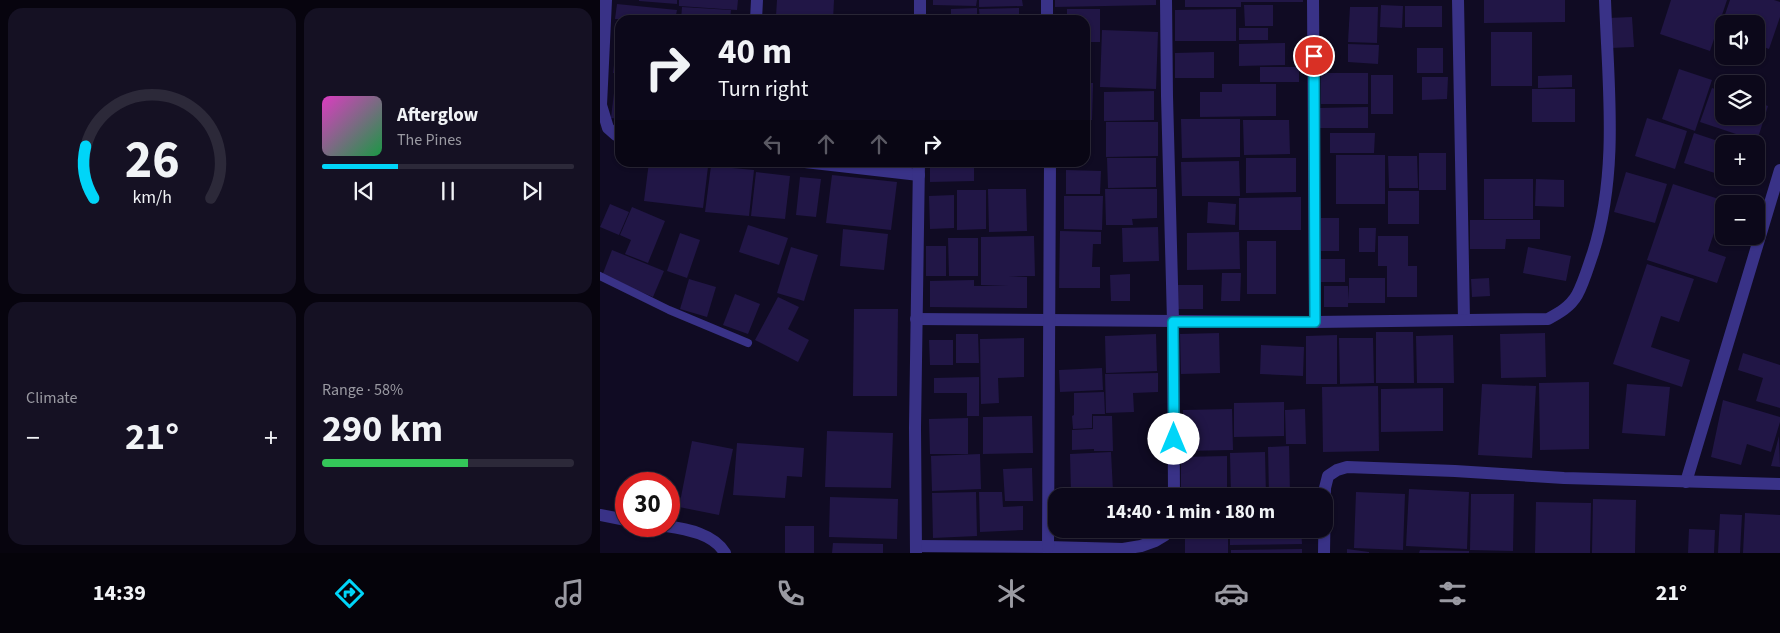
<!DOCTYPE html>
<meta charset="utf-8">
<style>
:root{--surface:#0c081a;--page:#151123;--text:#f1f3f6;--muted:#9a9aa2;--line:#2c2939;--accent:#00d5f8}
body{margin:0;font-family:"Source Sans 3",sans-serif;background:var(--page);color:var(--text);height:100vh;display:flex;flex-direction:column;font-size:19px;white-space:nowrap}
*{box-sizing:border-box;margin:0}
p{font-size:16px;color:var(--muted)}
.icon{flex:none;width:28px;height:28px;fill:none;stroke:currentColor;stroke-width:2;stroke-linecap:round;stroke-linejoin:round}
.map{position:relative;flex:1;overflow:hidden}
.panel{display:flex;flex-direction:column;gap:8px;padding:8px;background:#07040e;width:600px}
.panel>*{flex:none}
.banner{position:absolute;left:15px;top:15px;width:475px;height:152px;border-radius:15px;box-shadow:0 1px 4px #0004,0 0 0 1px var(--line);background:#0c081a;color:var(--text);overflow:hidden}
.buttons{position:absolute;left:1115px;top:15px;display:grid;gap:10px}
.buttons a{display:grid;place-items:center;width:50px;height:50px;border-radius:10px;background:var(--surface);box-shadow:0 1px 4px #0004,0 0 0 1px var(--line);font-size:25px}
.speed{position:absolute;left:15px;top:472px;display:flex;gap:10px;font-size:25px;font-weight:700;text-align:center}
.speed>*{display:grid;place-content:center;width:65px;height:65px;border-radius:50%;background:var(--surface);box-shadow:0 1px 4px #0004,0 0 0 1px var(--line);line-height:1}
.speed .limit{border:8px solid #d22;background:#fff;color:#111}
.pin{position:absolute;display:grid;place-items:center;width:42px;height:42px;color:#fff;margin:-21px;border:2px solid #fff;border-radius:50%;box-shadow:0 1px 5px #0007}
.me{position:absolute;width:55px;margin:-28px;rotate:0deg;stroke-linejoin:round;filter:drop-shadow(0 0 4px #0008)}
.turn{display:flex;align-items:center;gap:18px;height:105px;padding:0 20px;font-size:22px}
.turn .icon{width:65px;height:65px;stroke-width:2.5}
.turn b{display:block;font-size:35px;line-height:42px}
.lanes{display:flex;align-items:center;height:48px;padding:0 20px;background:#0003;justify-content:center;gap:25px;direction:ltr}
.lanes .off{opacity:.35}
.big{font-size:38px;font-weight:700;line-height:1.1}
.panel .tile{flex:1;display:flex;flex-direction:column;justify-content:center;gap:8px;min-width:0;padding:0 18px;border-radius:15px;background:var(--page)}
.panel .dial{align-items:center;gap:0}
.dial svg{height:130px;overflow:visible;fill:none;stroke:var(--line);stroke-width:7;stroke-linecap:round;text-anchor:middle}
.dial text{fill:var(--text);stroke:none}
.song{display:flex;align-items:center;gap:15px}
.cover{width:60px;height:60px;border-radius:8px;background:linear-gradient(135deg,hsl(310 70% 55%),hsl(140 70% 35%))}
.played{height:5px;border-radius:2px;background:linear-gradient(90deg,var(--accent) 30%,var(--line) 30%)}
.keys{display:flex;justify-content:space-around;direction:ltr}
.heat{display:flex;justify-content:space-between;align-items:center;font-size:28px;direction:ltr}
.charge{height:8px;border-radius:4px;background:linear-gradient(90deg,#34c759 58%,var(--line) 0)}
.panel .tiles{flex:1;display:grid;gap:8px;grid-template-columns:repeat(2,1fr)}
.trip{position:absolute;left:448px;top:488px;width:285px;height:50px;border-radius:15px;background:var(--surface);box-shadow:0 1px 4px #0004,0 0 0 1px var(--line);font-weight:700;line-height:50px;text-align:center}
.tab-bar{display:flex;height:80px;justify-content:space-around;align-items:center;background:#05030a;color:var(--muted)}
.tab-bar .icon{width:35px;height:35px}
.tab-bar .on{color:var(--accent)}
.tab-bar b{font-size:22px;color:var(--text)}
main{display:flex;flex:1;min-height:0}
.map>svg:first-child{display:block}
</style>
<main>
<section class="panel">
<div class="tiles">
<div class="tile dial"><svg viewBox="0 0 100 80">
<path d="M14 69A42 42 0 1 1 86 69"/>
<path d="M14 69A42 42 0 0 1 9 37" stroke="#00d5f8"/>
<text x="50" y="56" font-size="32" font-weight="700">26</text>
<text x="50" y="72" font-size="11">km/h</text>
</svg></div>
<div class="tile">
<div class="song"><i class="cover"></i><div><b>Afterglow</b><p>The Pines</p></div></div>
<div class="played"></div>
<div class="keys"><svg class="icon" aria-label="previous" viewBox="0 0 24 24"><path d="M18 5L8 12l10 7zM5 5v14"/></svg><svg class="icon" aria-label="pause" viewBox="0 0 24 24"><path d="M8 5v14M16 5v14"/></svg><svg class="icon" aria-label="next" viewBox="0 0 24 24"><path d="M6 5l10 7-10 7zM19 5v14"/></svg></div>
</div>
<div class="tile"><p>Climate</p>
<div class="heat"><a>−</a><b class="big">21°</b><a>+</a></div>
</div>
<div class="tile"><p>Range · 58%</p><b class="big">290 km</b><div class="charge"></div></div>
</div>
</section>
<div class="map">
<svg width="1180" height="553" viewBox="0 0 1180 553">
<rect width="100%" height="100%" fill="#100b23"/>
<g fill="#211646">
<path d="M 39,0 L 77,0 L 77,4 L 39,1 Z"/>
<path d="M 79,0 L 138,0 L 137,10 L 79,6 Z"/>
<path d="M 177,0 L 234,0 L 233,20 L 176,16 Z"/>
<path d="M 333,0 L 377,0 L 376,6 L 333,5 Z"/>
<path d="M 379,0 L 422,0 L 423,6 L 379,7 Z"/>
<path d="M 455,0 L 556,0 L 556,5 L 455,7 Z"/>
<path d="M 585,0 L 703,0 L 703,2 L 641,2 L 641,7 L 585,7 Z"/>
<path d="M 884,0 L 965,0 L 965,22 L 884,23 Z"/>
<path d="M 1071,0 L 1127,0 L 1110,51 L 1060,34 Z"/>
<path d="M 1130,0 L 1174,0 L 1180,2 L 1180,17 L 1169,49 L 1156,44 L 1156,24 L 1124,24 L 1124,34 L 1119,32 Z"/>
<path d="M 17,4 L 77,10 L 75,20 L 15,19 Z"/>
<path d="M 644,5 L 673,5 L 673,26 L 645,26 Z"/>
<path d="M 781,5 L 803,6 L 802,28 L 780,27 Z"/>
<rect x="805" y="6" width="37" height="21"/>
<path d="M 82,7 L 131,10 L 130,20 L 81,20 Z"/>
<path d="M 750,7 L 778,7 L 777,43 L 748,42 Z"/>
<path d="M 377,8 L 377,20 L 351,20 L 351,9 Z"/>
<path d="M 419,8 L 419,20 L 380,20 L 379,9 Z"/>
<path d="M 467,9 L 500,9 L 500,42 L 485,42 L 485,20 L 467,20 Z"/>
<path d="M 636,9 L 636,41 L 575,41 L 575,10 Z"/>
<path d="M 1032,17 L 1034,47 L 1010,48 L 1008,18 Z"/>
<rect x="639" y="28" width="29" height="12"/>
<path d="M 502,30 L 558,32 L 556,89 L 500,87 Z"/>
<rect x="891" y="32" width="41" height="54"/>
<path d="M 17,41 L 20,41 L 20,73 L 13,73 Z"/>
<path d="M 685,43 L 685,65 L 639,66 L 639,44 Z"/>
<path d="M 748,44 L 779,45 L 778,64 L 748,62 Z"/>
<rect x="817" y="48" width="26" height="25"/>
<path d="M 614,52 L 614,78 L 575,78 L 575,53 Z"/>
<rect x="660" y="67" width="39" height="15"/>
<path d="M 1079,69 L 1112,80 L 1095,131 L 1062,119 Z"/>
<rect x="721" y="73" width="47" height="31"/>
<rect x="771" y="75" width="22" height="39"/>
<path d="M 972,75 L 972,87 L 938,88 L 938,76 Z"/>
<path d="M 16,76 L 20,77 L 20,119 L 11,118 Z"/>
<path d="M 822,77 L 848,77 L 847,99 L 822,100 Z"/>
<path d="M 485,83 L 493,83 L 492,120 L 485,120 Z"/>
<path d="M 622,84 L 676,84 L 676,116 L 600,117 L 600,92 L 622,92 Z"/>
<path d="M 1112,88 L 1124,92 L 1124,116 L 1156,116 L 1156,102 L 1168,106 L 1157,141 L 1100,122 Z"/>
<rect x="932" y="89" width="43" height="33"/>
<path d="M 554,91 L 554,120 L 504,121 L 504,92 Z"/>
<path d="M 768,107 L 768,128 L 719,128 L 719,108 Z"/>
<path d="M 1047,118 L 1087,131 L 1075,169 L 1035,156 Z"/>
<path d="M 581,119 L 640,119 L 640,157 L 582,158 Z"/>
<path d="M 643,120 L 689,120 L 690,154 L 644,155 Z"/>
<path d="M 506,122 L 558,122 L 558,156 L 506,157 Z"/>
<path d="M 730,133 L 775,133 L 774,153 L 730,153 Z"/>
<path d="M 1094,133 L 1124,143 L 1124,176 L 1084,163 Z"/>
<rect x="819" y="153" width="27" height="37"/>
<rect x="736" y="155" width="49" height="49"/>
<path d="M 788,156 L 817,156 L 818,188 L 789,188 Z"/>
<path d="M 507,158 L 556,158 L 556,187 L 508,188 Z"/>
<path d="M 646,158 L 696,158 L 696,192 L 646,193 Z"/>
<path d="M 639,161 L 640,196 L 582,196 L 581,162 Z"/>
<path d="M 49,162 L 75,162 L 108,167 L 103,208 L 44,201 Z"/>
<path d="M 330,162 L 374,162 L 374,181 L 330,182 Z"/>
<path d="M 111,166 L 154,170 L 149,216 L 105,212 Z"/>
<path d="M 466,170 L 501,171 L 500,194 L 466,194 Z"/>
<path d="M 156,172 L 190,176 L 185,219 L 151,216 Z"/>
<path d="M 1026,172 L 1067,184 L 1055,223 L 1014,212 Z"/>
<path d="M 232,175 L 297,182 L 291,230 L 226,223 Z"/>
<path d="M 200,177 L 221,179 L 216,217 L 196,215 Z"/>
<rect x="884" y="179" width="49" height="40"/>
<path d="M 936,179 L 964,180 L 964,207 L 935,206 Z"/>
<path d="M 1073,184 L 1131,203 L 1124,204 L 1124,236 L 1114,233 L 1108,251 L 1126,257 L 1117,283 L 1047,260 Z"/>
<path d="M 388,189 L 426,189 L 427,231 L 389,232 Z"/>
<path d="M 505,189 L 557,189 L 557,218 L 532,219 L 533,225 L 506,225 Z"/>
<path d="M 357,190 L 386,190 L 386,229 L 357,230 Z"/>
<rect x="788" y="191" width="31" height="33"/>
<path d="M 354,195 L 354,228 L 330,229 L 329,196 Z"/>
<path d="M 464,196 L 503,196 L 502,230 L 464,229 Z"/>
<path d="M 701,197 L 701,230 L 639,230 L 639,198 Z"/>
<path d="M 608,202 L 636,204 L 635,225 L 607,223 Z"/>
<path d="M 10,204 L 29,212 L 19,235 L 0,227 Z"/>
<path d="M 32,207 L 65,221 L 48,263 L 25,254 L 31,240 L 20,235 Z"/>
<rect x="721" y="218" width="18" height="33"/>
<path d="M 870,220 L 940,220 L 940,239 L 906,239 L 905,249 L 870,249 Z"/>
<path d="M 148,225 L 188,238 L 179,265 L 139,252 Z"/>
<path d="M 558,227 L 559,261 L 523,262 L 522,228 Z"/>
<path d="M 759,228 L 776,228 L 775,252 L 759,252 Z"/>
<path d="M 243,229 L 288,234 L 284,270 L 240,266 Z"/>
<path d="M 460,231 L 501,232 L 501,244 L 493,244 L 492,267 L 500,267 L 500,288 L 459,288 Z"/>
<path d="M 639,232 L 640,269 L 587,270 L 587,233 Z"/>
<path d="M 80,233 L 100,240 L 87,278 L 67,271 Z"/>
<path d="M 434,236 L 435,276 L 408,276 L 427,277 L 427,308 L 330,307 L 330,281 L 374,280 L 374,286 L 408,286 L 381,285 L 381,237 Z"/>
<path d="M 778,236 L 808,236 L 808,266 L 817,266 L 817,297 L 787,297 L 787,266 L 778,266 Z"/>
<path d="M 348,238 L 378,238 L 378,276 L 349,276 Z"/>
<rect x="647" y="241" width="29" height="53"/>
<rect x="326" y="246" width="20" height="30"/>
<path d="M 191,247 L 218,255 L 204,301 L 177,293 Z"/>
<path d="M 928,247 L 971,256 L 966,281 L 923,273 Z"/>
<path d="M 12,250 L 64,271 L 53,297 L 2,276 Z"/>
<rect x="720" y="259" width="25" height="23"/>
<path d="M 1047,264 L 1094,279 L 1079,322 L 1061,316 L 1051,347 L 1090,360 L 1082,387 L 1013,364 Z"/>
<path d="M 622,273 L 641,273 L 640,301 L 621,301 Z"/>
<path d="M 530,274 L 530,301 L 511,301 L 510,275 Z"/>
<path d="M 749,278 L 785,278 L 785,303 L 748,303 L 748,307 L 724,307 L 724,286 L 748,286 L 749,300 Z"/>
<path d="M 889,278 L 890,296 L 872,297 L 871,279 Z"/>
<path d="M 89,279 L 116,287 L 107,317 L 80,309 Z"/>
<rect x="575" y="285" width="28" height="24"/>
<path d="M 135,294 L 160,304 L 148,334 L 123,325 Z"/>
<path d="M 178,297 L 199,307 L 188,329 L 209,340 L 198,362 L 155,340 Z"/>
<path d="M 254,309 L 298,309 L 297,396 L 253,396 Z"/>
<path d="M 776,332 L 813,332 L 814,383 L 776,383 Z"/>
<path d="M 619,333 L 620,373 L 581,374 L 580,334 Z"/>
<path d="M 945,333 L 946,377 L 901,378 L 900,334 Z"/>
<path d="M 356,334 L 378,334 L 379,363 L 356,363 Z"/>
<path d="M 556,334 L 557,371 L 506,373 L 505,336 Z"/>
<path d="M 737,335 L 737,384 L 706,384 L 706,336 Z"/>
<path d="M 853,335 L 854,383 L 817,383 L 816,336 Z"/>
<path d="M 424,338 L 424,377 L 398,378 L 399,403 L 381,404 L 380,339 Z"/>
<path d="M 739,338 L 773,338 L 774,383 L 740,384 Z"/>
<path d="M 329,340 L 353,340 L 353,365 L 330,365 Z"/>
<path d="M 661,345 L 704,347 L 703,376 L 660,374 Z"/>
<path d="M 1143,353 L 1180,365 L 1180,408 L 1156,401 L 1163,378 L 1138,370 Z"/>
<path d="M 502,368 L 503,390 L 460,392 L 459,370 Z"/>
<path d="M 558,373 L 558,392 L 533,393 L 534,412 L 506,413 L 505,374 Z"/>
<path d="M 379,377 L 379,416 L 367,416 L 367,393 L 334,393 L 334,378 Z"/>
<path d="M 989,382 L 989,449 L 940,450 L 939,383 Z"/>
<path d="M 882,384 L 936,386 L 932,458 L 878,455 Z"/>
<path d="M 1027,384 L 1070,387 L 1065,436 L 1022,433 Z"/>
<path d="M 778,386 L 779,451 L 723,452 L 722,387 Z"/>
<path d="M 843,388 L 843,431 L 781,432 L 781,389 Z"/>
<path d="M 504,392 L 505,414 L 492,414 L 492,428 L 473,429 L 472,416 L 474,415 L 474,393 Z"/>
<path d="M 1123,400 L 1180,417 L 1180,422 L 1171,452 L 1147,444 L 1141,465 L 1111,457 Z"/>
<path d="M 684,402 L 684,436 L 634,437 L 634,403 Z"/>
<path d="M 632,409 L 633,450 L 584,451 L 583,410 Z"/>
<path d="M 705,409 L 706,444 L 686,444 L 685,410 Z"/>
<path d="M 432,416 L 433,453 L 383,454 L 383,417 Z"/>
<path d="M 493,416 L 512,416 L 513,451 L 494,451 L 494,449 L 472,450 L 472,430 L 493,429 Z"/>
<path d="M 368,418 L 368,454 L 330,454 L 329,419 Z"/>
<path d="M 227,431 L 293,433 L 291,488 L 225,487 Z"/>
<path d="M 1179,436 L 1180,467 L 1171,466 Z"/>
<path d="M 92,441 L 133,449 L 119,515 L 79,507 Z"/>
<path d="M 137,443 L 204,448 L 202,477 L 187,476 L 185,498 L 133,495 Z"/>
<path d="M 689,446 L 690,495 L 669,496 L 668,447 Z"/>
<path d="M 511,452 L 513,491 L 471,493 L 470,454 Z"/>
<path d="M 665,452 L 666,496 L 631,496 L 630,453 Z"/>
<path d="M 380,454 L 381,489 L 332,491 L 331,456 Z"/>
<path d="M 627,456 L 627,496 L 581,496 L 581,457 Z"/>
<path d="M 432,468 L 433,501 L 405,501 L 403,469 Z"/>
<path d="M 809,489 L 869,492 L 867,549 L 806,546 Z"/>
<path d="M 376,492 L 377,536 L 333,538 L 332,493 Z"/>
<path d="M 379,492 L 402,492 L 403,507 L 423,506 L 423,530 L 380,532 Z"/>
<path d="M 756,492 L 805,494 L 803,550 L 754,548 Z"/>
<path d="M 871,494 L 914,494 L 913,551 L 870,550 Z"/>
<path d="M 230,497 L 298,499 L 297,539 L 229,537 Z"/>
<path d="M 993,499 L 1036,500 L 1035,553 L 992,553 Z"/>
<path d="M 936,502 L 991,503 L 990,553 L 935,553 Z"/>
<path d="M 1145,513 L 1180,515 L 1180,553 L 1143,553 Z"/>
<path d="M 1120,514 L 1142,515 L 1140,553 L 1118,553 Z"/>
<rect x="185" y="526" width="29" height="27"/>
<rect x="460" y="529" width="21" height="8"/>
<path d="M 482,529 L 507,529 L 507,537 L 482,538 Z"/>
<rect x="585" y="529" width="43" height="24"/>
<path d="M 630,529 L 701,529 L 702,544 L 630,545 Z"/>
<path d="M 1089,529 L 1115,530 L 1114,553 L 1088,553 Z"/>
<path d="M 233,543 L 283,544 L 283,553 L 232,553 Z"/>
<path d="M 702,549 L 702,553 L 631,553 L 631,550 Z"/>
<path d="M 747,549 L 769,552 L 769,553 L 747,553 Z"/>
<path d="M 820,550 L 869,551 L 869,553 L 819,553 Z"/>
</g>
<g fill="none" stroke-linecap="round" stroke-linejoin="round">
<path stroke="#393287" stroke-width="8" d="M 0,276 L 69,310 L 148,343"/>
<g stroke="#393287" stroke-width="12">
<path d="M 6,0 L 1,105 L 8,128 L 16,135 L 20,136"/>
<path d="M 320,0 L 320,20"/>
<path d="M 447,0 L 447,20"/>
<path d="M 566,0 L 567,96 L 573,321 L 574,496"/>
<path d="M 713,0 L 715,322"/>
<path d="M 858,0 L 864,320"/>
<path d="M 156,20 L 157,0"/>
<path d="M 205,162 L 319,175"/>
<path d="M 316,319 L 715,322 L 948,319 C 959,313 970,307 977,295 C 984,282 988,267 993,253 C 1019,171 1008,84 1005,0"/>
<path d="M 1086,482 L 1180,170"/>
<path d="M 0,515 L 26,520"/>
<path d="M 66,526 C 87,529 114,534 125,553"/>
<path d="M 316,546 L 448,547 L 523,549 L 541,546 L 555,541 L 565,535 L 569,529"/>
<path d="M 448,547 L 450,162"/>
<path d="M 316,553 L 315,428 L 319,162"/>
<path d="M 724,553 L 725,488 L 728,476 L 737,470 L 747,467 L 855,471 L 964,478 L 1180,484"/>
</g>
</g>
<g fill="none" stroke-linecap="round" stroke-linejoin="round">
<defs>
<path id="route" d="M 574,439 L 573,322 L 715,322 L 714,56"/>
</defs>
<use href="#route" stroke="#008aa1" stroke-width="12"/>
<use href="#route" stroke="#00d5f8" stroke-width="9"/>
</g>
</svg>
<div class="buttons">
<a><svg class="icon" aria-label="sound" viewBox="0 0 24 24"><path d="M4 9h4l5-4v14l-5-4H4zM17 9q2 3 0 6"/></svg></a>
<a><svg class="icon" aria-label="layers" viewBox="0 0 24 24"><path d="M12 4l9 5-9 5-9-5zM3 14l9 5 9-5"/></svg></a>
<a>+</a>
<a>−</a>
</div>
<div class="speed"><div class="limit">30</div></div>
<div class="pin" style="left:714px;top:56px;background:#d93025"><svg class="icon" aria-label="arrive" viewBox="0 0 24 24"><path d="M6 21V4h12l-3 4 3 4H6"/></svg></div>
<svg class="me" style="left:574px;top:439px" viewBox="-20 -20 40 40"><circle r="19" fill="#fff"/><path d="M0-13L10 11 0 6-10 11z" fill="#00d5f8"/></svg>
<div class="trip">14:40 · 1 min · 180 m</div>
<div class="banner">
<div class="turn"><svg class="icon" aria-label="right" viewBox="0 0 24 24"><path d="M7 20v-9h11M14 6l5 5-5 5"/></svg><div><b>40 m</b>Turn right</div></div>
<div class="lanes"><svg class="icon off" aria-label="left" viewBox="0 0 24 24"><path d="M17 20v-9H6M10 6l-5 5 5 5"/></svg><svg class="icon off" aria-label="ahead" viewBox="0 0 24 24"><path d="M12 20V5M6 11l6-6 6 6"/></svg><svg class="icon off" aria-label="ahead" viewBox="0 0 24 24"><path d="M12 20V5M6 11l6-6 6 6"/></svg><svg class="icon" aria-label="right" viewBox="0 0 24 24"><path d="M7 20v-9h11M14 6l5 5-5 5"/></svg></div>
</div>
</div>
</main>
<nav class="tab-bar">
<b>14:39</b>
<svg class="icon on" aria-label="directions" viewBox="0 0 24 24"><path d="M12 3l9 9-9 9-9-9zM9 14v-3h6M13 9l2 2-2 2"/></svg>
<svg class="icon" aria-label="music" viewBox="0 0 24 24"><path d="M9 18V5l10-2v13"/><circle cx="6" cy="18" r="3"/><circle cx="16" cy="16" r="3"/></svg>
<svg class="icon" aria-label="phone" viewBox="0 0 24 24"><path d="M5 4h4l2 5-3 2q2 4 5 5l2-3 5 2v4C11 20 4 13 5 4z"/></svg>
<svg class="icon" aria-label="climate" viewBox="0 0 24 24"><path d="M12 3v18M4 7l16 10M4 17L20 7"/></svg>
<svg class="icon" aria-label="car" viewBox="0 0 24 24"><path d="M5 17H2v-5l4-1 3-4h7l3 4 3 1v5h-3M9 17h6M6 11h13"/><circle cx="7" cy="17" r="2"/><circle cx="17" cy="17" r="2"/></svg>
<svg class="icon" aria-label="filters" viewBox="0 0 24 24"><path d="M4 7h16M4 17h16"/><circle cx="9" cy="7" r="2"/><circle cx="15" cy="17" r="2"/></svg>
<b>21°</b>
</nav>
